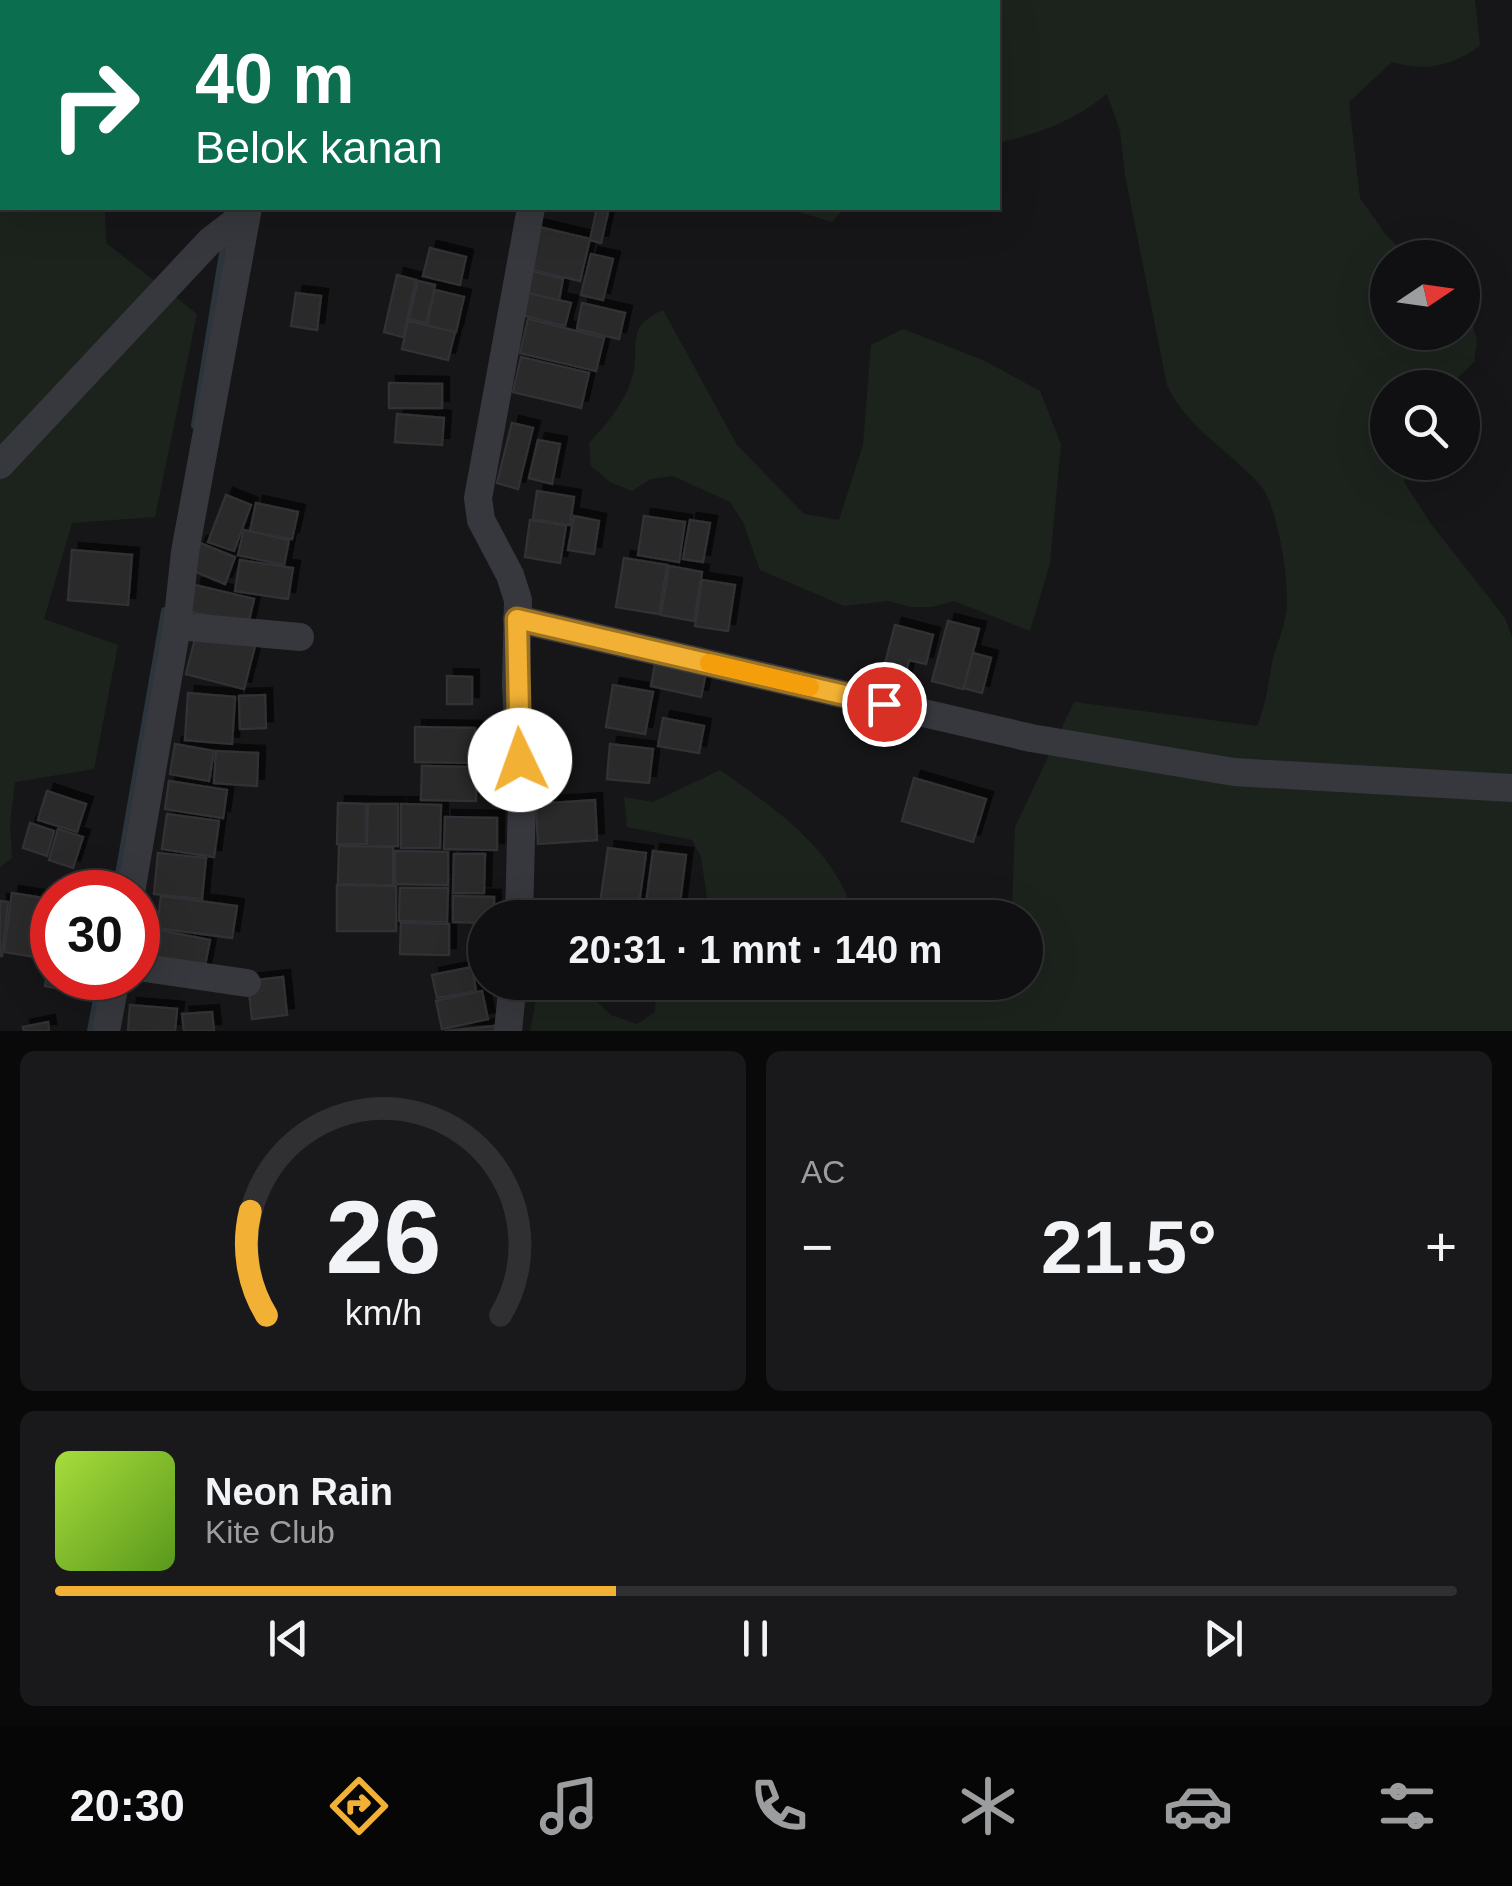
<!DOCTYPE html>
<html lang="id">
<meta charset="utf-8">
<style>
:root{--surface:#101012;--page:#19191b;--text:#f1f3f6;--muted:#9c9d9f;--line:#303032;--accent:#f2b134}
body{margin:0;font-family:Helvetica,sans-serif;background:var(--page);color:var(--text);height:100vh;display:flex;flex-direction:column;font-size:38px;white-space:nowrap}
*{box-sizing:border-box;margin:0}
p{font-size:32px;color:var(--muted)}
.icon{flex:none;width:55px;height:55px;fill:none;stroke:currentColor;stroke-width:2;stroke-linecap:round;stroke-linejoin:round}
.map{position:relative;height:1031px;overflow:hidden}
.side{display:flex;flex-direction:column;gap:20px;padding:20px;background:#09090a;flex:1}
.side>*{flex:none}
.banner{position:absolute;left:0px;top:0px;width:1000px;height:210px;box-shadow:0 10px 40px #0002,0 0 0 2px var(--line);background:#0b6e4f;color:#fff;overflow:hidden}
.needle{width:65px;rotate:77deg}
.fabs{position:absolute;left:1370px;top:240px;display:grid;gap:20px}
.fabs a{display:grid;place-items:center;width:110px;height:110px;border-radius:50%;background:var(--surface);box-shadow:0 10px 40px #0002,0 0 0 2px var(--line);font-size:50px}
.speed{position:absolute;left:30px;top:870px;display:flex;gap:20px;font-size:50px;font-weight:700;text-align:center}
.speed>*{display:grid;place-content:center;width:130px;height:130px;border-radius:50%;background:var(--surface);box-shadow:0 10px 40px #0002,0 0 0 2px var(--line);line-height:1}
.speed .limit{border:15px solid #d22;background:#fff;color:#111}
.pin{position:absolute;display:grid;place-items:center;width:85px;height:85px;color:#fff;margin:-42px;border:5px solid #fff;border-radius:50%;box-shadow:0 2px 10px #0007}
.me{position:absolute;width:110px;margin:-55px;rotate:357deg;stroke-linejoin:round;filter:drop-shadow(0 0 8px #0008)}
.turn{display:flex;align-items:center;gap:35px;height:210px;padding:0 30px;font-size:45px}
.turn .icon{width:130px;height:130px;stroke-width:2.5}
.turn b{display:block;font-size:70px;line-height:85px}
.big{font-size:75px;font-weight:800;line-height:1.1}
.side .card{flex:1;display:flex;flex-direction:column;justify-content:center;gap:15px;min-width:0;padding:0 35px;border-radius:15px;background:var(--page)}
.side .dial{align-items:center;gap:0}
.dial svg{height:260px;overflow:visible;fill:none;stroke:var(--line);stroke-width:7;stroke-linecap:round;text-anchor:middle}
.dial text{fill:var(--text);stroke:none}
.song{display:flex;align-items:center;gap:30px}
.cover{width:120px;height:120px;border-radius:15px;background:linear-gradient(135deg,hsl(80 70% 55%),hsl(90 70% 35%))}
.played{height:10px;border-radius:5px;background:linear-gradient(90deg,var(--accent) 40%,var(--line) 40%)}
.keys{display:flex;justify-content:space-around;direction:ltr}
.heat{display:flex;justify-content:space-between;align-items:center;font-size:55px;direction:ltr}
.side .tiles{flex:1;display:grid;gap:20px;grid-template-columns:1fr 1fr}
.card:last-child{grid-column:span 2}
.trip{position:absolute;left:468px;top:900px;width:575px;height:100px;border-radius:50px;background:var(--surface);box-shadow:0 10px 40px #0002,0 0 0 2px var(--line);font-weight:800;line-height:100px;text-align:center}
.tab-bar{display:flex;height:160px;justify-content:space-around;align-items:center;background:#060607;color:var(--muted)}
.tab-bar .icon{width:70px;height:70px}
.tab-bar .on{color:var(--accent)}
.tab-bar b{font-size:45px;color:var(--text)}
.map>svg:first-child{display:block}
</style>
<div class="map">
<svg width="1512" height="1031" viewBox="0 0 1512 1031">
<defs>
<filter id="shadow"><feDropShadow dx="7" dy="-7" stdDeviation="0" flood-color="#0009"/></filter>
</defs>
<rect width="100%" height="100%" fill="#161618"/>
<g fill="#1c231d">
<path d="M 0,0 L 247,0 L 2,2 L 2,208 L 105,208 L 106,243 L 197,314 L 155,517 L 72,523 L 44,619 L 118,645 L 94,769 L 15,782 L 10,824 L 12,858 L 0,867 Z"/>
<path d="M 706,0 L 1475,0 L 1480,46 C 1452,66 1425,72 1392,62 L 1349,102 L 1360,198 L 1386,235 L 1404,252 L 1415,257 L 1388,258 L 1388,332 L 1462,332 L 1463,294 L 1477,340 L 1474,362 L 1448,387 L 1388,388 L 1388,462 L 1408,463 L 1404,482 L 1431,524 L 1505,618 L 1512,637 L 1512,1031 L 530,1031 L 537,995 L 566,984 L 578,984 L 611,1015 L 637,1024 L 655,1012 L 656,983 L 1025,982 L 1025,918 L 1008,917 L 1012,910 L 1015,827 L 1074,702 L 1257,726 C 1267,703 1268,682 1273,658 C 1277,643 1284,629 1286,614 C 1291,588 1278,507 1261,486 C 1230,450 1188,430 1167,385 L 1125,175 L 1120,131 L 1107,94 C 1073,121 1041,133 998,143 L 998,2 L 705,2 Z"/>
<path d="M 786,208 L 844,208 L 832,222 Z"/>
<path d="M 663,310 L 737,445 L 804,514 L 839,520 L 863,445 L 871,345 L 903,329 L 983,360 L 1040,391 L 1061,444 L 1050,563 L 1030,631 L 954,601 L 932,607 L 910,607 L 889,601 L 844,606 L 760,570 L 743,522 L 730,502 L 673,476 L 651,479 L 632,491 L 610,482 L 591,466 L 589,443 C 605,426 622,406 630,384 C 644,352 620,328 663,310 Z"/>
<path d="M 720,770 C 774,808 837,850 854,917 L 710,917 L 701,857 L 692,840 L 627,827 L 624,797 L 653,802 Z"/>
</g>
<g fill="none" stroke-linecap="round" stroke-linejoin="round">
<g stroke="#2c353c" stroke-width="8">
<path d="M 268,2 L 269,0"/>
<path d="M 195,425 L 225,241"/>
<path d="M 116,892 L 165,611"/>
<path d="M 91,1031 L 101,978"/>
</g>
</g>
<g fill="#29292c" stroke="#303034" stroke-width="2.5" filter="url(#shadow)">
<path d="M 597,208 L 609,208 L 601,243 L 590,240 Z"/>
<path d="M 531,225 L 590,239 L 580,281 L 522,267 Z"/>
<path d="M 430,248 L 466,257 L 460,285 L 423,276 Z"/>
<path d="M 591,254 L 613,259 L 603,300 L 581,295 Z"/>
<path d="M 523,269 L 563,279 L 559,300 L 519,290 Z"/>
<path d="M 397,275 L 416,280 L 403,337 L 384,332 Z"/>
<path d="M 418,281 L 435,285 L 426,323 L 409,319 Z"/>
<path d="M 435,290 L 464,297 L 456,332 L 427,325 Z"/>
<path d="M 523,292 L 571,303 L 565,326 L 518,314 Z"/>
<path d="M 296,293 L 321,296 L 317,330 L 291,326 Z"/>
<path d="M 582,303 L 625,313 L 619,339 L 577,329 Z"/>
<path d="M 528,319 L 604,338 L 596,371 L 520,353 Z"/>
<path d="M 408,321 L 455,332 L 448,360 L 402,349 Z"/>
<path d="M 521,357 L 589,373 L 581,408 L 513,392 Z"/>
<path d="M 389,383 L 442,384 L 442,408 L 389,408 Z"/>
<path d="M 397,414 L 444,418 L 442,445 L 395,442 Z"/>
<path d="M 512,423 L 533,428 L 518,489 L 497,483 Z"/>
<path d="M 538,440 L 560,444 L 552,484 L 529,478 Z"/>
<path d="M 537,491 L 574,497 L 570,525 L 533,519 Z"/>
<path d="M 226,495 L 251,505 L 234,551 L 208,542 Z"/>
<path d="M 256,503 L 298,512 L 292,539 L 250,531 Z"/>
<path d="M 574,516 L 599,521 L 594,554 L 568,550 Z"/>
<path d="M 644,516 L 685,522 L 679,562 L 638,555 Z"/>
<path d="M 530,520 L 566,526 L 560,563 L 525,557 Z"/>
<path d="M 690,520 L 710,523 L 703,562 L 683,559 Z"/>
<path d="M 244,530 L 289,540 L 284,565 L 238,555 Z"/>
<path d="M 200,543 L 235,557 L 225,584 L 189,569 Z"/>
<path d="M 72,550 L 132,555 L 128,605 L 68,600 Z"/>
<path d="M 624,558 L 667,565 L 659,614 L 616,607 Z"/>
<path d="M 240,560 L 293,568 L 288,599 L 235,591 Z"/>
<path d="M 669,566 L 702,572 L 694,621 L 661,615 Z"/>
<path d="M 702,580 L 735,585 L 728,631 L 695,626 Z"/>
<path d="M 195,585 L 254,599 L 248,625 L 189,611 Z"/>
<path d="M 948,621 L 979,629 L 963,689 L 932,681 Z"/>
<path d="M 895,625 L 933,635 L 926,664 L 909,660 L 903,685 L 881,679 Z"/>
<path d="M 197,631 L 255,646 L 244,689 L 186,674 Z"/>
<path d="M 657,653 L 708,663 L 701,697 L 651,686 Z"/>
<path d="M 973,653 L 991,658 L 982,693 L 964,688 Z"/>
<path d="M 447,676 L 472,677 L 472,704 L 447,704 Z"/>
<path d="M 613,685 L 653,692 L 645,734 L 606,727 Z"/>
<path d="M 188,693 L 235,697 L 232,744 L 185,740 Z"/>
<path d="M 265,695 L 266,728 L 240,729 L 239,696 Z"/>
<path d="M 663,718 L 704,726 L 699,753 L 658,746 Z"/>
<path d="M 415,727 L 475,728 L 475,763 L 415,762 Z"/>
<path d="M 175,744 L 214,751 L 209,781 L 170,774 Z"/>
<path d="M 610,744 L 653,749 L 649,783 L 607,779 Z"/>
<path d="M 216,751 L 258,753 L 257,786 L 214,783 Z"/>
<path d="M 422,766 L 476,767 L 476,801 L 421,800 Z"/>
<path d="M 914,778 L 986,799 L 973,842 L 902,821 Z"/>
<path d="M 169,781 L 227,790 L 223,818 L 165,809 Z"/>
<path d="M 47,791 L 86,804 L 77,832 L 38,820 Z"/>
<path d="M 595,800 L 597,840 L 538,844 L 536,804 Z"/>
<path d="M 338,803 L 366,804 L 366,844 L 337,844 Z"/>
<path d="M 368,804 L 398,804 L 398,846 L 367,846 Z"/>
<path d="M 401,804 L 441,805 L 440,848 L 401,848 Z"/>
<path d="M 167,814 L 219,821 L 214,857 L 162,849 Z"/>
<path d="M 445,817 L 497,818 L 497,850 L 444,849 Z"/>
<path d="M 30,823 L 54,831 L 47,856 L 23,848 Z"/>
<path d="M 58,829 L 83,837 L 73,868 L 49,860 Z"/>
<path d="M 339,846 L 393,847 L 393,885 L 338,884 Z"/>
<path d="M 608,848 L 646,853 L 637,918 L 598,918 Z"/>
<path d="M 395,851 L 448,852 L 448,885 L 395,884 Z"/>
<path d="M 653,851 L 686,855 L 678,918 L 644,918 Z"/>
<path d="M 158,853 L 206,858 L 202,899 L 154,894 Z"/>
<path d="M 454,854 L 485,854 L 484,893 L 453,893 Z"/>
<path d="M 337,885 L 396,886 L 396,931 L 337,931 Z"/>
<path d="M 400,888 L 448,888 L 447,922 L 399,921 Z"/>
<path d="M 12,893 L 50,899 L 42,958 L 4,952 Z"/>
<path d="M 161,896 L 237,906 L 232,938 L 157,928 Z"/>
<path d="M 453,896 L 494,897 L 494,918 L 485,918 L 485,923 L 453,922 Z"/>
<path d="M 0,901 L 8,902 L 2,956 L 0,956 Z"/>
<path d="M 401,923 L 449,924 L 449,955 L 400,954 Z"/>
<path d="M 154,929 L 210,940 L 204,970 L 148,959 Z"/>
<path d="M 51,949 L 52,978 L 76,978 L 73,991 L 45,986 Z"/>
<path d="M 472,967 L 476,991 L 437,998 L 432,975 Z"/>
<path d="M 283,977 L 287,1015 L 252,1019 L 248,981 Z"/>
<path d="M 482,991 L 488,1019 L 442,1029 L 436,1001 Z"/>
<path d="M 130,1005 L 177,1009 L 175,1031 L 128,1031 Z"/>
<path d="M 212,1012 L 214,1031 L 184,1031 L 182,1014 Z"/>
<path d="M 48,1022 L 49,1031 L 24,1031 L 23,1027 Z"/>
<path d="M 495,1026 L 495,1031 L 445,1031 Z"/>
</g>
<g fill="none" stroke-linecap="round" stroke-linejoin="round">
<g stroke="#37383d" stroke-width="28">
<path d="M 555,0 L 555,2"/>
<path d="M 288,2 L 288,0"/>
<path d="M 481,2 L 484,0"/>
<path d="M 0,465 L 210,241 L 235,222 L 247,208"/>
<path d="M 517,619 L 1031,738 L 1234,772 L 1512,788"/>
<path d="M 177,626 L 300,637"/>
<path d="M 131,892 L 177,626 L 185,552 L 248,208"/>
<path d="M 519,918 L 522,799 L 516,684 L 518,600 L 510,575 L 481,520 L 478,498 L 531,208"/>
<path d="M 138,967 L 247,983"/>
<path d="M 106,1031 L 116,978"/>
<path d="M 508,1031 L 513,982"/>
</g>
</g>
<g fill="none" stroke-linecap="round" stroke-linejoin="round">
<defs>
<path id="route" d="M 520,760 L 517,619 L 884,704"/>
</defs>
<use href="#route" stroke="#9d7322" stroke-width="25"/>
<use href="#route" stroke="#f2b134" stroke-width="18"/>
<path stroke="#f59e0b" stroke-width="18" d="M 709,663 L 810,687"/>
</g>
</svg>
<div class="fabs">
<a><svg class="needle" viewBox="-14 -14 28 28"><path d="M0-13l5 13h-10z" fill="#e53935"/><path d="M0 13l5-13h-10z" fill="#9c9d9f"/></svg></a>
<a><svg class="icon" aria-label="search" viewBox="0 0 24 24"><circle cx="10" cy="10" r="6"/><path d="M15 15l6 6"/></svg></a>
</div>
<div class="speed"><div class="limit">30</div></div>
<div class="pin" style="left:884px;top:704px;background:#d93025"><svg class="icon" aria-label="arrive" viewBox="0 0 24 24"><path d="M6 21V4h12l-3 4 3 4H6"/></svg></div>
<svg class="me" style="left:520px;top:760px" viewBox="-20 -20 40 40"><circle r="19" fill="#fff"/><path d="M0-13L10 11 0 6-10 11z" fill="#f2b134"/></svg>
<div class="trip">20:31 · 1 mnt · 140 m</div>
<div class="banner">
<div class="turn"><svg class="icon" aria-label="right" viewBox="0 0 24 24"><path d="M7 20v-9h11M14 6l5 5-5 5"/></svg><div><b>40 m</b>Belok kanan</div></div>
</div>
</div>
<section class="side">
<div class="tiles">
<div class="card dial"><svg viewBox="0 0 100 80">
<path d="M14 69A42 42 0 1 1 86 69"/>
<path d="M14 69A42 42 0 0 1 9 37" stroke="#f2b134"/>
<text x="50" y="56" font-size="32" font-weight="700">26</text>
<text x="50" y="72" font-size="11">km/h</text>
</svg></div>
<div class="card"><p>AC</p>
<div class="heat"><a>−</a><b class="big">21.5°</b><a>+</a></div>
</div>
<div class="card">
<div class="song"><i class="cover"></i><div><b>Neon Rain</b><p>Kite Club</p></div></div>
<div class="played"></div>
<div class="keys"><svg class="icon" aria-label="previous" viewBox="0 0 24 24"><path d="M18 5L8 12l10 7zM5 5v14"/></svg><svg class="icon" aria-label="pause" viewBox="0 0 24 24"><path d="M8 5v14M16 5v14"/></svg><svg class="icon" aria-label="next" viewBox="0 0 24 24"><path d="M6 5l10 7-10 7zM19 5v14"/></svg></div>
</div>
</div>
</section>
<nav class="tab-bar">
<b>20:30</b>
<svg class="icon on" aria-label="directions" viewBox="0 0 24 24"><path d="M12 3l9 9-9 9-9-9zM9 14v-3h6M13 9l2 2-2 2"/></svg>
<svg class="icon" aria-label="music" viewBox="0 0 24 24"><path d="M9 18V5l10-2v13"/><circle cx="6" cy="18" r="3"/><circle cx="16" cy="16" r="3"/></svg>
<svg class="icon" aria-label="phone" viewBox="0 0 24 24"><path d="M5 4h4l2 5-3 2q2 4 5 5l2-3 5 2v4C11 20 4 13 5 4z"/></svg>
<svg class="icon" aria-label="climate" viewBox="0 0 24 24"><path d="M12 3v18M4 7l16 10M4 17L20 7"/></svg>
<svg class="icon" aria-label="car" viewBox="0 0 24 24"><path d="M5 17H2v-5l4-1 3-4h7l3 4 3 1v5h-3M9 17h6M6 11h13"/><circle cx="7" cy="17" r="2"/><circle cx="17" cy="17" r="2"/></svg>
<svg class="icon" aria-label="filters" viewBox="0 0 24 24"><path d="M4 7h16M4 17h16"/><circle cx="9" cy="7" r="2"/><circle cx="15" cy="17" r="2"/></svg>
</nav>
